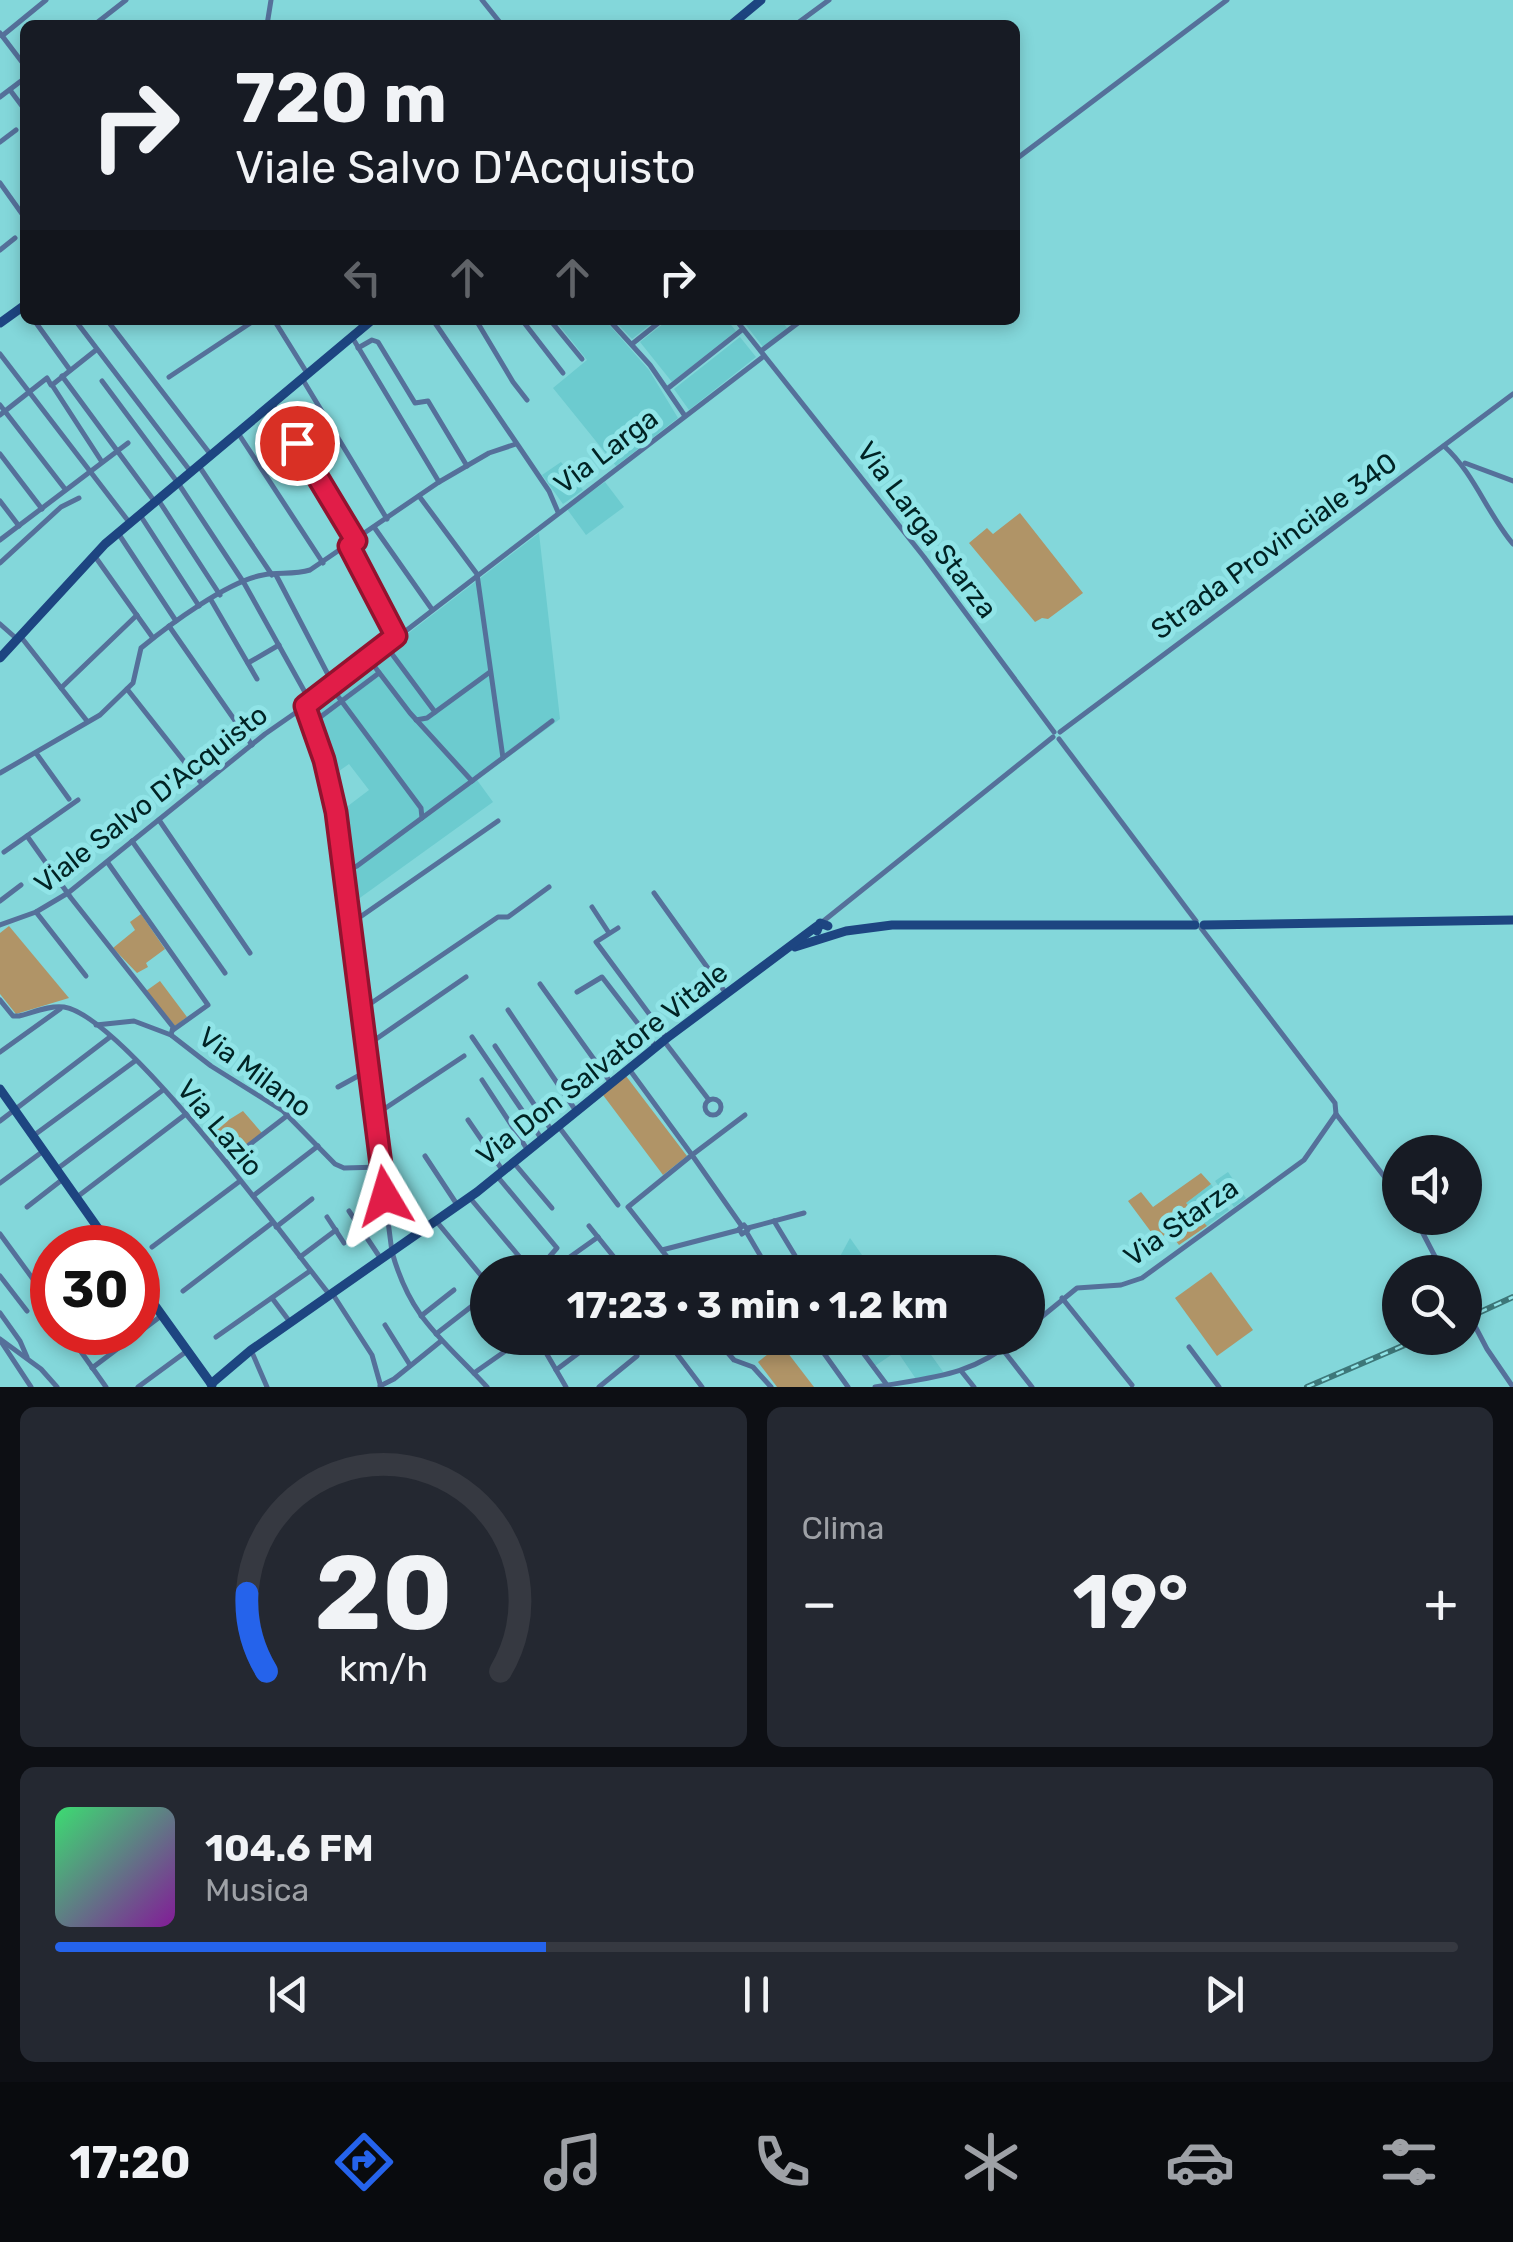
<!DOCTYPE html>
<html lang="it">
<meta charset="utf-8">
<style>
:root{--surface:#171b24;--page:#242831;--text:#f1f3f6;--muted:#9ea1a6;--line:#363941;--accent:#2563eb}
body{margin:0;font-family:Rubik,sans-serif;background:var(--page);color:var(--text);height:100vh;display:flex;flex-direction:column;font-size:38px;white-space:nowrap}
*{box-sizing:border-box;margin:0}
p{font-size:32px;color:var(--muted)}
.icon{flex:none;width:55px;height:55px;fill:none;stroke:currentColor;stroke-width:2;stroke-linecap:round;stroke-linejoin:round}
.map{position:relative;height:1387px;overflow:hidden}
.side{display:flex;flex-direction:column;gap:20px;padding:20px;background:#0d0f14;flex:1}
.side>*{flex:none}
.guide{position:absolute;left:20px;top:20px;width:1000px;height:305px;border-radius:15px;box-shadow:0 5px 15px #0003;background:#171b24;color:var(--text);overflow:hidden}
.tools{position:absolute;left:1382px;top:1135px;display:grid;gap:20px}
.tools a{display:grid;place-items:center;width:100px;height:100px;border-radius:50%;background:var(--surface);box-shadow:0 5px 15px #0003;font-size:50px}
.speed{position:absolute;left:30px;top:1225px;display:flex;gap:20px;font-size:50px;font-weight:700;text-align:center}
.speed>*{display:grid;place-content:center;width:130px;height:130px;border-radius:50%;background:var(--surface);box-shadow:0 5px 15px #0003;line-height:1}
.speed .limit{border:15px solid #d22;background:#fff;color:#111}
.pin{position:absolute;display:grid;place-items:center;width:85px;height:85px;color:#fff;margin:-42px;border:5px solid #fff;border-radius:50%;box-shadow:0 2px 10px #0007}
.me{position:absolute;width:110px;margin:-55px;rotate:353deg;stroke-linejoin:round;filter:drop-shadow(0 0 8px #0008)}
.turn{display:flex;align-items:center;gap:35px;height:210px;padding:0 50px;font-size:45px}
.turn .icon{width:130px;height:130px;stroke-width:2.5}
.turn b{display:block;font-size:70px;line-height:85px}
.lanes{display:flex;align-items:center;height:95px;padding:0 50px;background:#0003;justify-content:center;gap:50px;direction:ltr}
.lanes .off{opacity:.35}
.big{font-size:75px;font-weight:700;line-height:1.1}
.side .tile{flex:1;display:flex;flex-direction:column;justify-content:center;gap:15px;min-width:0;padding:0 35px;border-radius:15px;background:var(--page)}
.side .dial{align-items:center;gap:0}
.dial svg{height:260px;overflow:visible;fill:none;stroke:var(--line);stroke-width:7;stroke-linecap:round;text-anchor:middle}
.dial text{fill:var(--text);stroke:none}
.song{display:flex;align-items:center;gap:30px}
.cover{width:120px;height:120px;border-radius:15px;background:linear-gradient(135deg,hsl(140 70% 55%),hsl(290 70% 35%))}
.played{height:10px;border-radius:5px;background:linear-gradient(90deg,var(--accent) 35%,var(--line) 35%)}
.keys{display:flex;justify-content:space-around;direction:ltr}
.heat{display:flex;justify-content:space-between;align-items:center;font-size:55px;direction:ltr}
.side .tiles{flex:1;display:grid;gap:20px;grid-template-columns:1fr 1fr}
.tile:last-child{grid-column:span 2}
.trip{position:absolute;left:470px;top:1255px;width:575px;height:100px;border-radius:50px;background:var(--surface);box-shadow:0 5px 15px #0003;font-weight:700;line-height:100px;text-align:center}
.tab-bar{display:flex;height:160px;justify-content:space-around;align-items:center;background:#090b0e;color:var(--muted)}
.tab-bar .icon{width:70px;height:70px}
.tab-bar .on{color:var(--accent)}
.tab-bar b{font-size:45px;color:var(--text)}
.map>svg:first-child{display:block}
</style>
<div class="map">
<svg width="1513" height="1387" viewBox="0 0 1513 1387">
<rect width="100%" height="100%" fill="#83d7da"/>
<g fill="#6ccbcf">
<path d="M 555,320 L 605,320 L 649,370 L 678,418 L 616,466 L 553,388 L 587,360 Z"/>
<path d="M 614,320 L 656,320 L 632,339 Z"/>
<path d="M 668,320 L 727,320 L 736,331 L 672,382 L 640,342 Z"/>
<path d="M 742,320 L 781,320 L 787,328 L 763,347 Z"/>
<path d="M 740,337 L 756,357 L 689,410 L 674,389 Z"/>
<path d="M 561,462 L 583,490 L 563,504 L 542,475 Z"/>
<path d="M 605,482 L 624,507 L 586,535 L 567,509 Z"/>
<path d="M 539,533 L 560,719 L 477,780 L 493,802 L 350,905 L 340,812 L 369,790 L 349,764 L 332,776 L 311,708 Z"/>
<path d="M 1228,1172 L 1246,1198 L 1234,1207 L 1215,1181 Z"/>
<path d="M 1211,1184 L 1229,1210 L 1207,1226 L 1186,1203 Z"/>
<path d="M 850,1238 L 874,1272 L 844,1272 L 837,1262 Z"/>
<path d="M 849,1338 L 919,1338 L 944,1373 L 916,1379 L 897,1351 L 872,1368 Z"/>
</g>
<g fill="#b09467">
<path d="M 1020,513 L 1083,593 L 1048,619 L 1042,618 L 1035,622 L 969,543 L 987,528 L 993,534 Z"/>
<path d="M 141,914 L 165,949 L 146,963 L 148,967 L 137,973 L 113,948 L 135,930 L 130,922 Z"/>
<path d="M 9,926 L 69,998 L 16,1014 L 0,994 L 0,933 Z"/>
<path d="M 160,981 L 187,1017 L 175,1026 L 146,991 Z"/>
<path d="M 626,1076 L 687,1156 L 663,1175 L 603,1095 Z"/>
<path d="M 243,1111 L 262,1133 L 245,1146 L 233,1131 L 213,1143 L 206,1134 Z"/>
<path d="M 1201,1173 L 1211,1184 L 1186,1203 L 1207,1226 L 1179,1245 L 1169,1232 L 1157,1240 L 1128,1201 L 1141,1192 L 1153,1207 Z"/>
<path d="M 1211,1272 L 1253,1330 L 1217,1356 L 1175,1298 Z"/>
<path d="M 781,1344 L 814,1387 L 777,1387 L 758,1362 Z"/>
</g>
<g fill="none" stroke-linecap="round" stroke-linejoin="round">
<g stroke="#55709a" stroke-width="5">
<path d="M 482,0 L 502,25"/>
<path d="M 94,25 L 126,0"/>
<path d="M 267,25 L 271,0"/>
<path d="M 795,25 L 829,0"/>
<path d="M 0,33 L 25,66"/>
<path d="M 2,36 L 46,0"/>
<path d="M 10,90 L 25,110"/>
<path d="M 0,97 L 25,78"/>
<path d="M 0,142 L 16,130"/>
<path d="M 1015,160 L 1227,0"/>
<path d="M 0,183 L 25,218"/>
<path d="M 0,250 L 15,238"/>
<path d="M 34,320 L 70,370"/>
<path d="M 75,320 L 191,472"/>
<path d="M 107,320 L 211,455"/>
<path d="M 274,320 L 307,373"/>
<path d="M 433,320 L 549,491 L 558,512"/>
<path d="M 476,320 L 513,382 L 527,400"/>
<path d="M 522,320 L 563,373"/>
<path d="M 550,320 L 582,359"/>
<path d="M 609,320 L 650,365 L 685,416"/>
<path d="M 736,320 L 924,557 L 1054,732"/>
<path d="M 352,337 L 439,482"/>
<path d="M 632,344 L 662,320"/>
<path d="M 358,348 L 372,340 L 378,342 L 415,403 L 428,401 L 467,466"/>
<path d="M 761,351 L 802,320"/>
<path d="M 0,354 L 129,522"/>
<path d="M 62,376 L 155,502"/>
<path d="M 169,377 L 255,320"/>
<path d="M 303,380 L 387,519"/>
<path d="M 102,381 L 178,483 L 244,583 L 311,703"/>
<path d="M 52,385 L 102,462"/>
<path d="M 52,385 L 96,350"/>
<path d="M 667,389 L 743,329"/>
<path d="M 273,404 L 356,541"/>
<path d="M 0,405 L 65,489"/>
<path d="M 0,415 L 47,378 L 51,385"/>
<path d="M 238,433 L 323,563"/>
<path d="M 1444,446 C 1474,473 1487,513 1513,544"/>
<path d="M 0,454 L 42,509"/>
<path d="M 1465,463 L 1513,481"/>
<path d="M 199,466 L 272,575"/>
<path d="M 419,496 L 477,574 L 503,758"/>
<path d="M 0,501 L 19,526"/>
<path d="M 159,501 L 220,595"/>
<path d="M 140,515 L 199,606"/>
<path d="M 374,527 L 431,608"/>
<path d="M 118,533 L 176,621"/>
<path d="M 0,540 L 128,443"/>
<path d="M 349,546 L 396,636"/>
<path d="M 94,555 L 153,638"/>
<path d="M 0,563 L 61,507 L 79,498"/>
<path d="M 276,575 L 334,686"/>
<path d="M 211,600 L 257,679"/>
<path d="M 0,624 L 17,639"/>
<path d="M 169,626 L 252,745"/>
<path d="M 21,637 L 87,721"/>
<path d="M 386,646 L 435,712"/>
<path d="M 248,663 L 279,645"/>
<path d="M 331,687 L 421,808 L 422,818"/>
<path d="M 61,688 L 137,615"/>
<path d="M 127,689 L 202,784"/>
<path d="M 305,707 L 324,761 L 335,813 L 392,1252 C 411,1320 442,1338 487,1387"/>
<path d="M 416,720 L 427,718 L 490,672"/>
<path d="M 311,724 L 379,673"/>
<path d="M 1060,732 L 1513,394"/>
<path d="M 1059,739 L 1196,921"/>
<path d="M 36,753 L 69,799"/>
<path d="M 0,773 L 100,715 L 133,683 L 141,648 C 169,625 228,581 263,575 C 279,572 294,575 310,570 L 439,482 L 489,453 L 516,444"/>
<path d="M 472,781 L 552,721"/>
<path d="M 159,820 L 250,953"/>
<path d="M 27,836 L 71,898 L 173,1027 L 171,1035"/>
<path d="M 132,841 L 225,973"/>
<path d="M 4,852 L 78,800"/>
<path d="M 108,863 L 208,1005 L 173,1030"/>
<path d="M 344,872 L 357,866 L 472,781 L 410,713 L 368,658"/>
<path d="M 654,893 L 725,992"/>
<path d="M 0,901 L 21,885"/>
<path d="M 592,907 L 609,933"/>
<path d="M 36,912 L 86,976"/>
<path d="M 821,923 L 1053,737"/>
<path d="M 350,924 L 498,821"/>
<path d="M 0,925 L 36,912 L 68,893 L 265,734 L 334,686 L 764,356"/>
<path d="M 618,928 L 596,942 L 667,1038"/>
<path d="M 1201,928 L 1335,1103 L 1336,1114 L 1400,1197"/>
<path d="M 540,984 L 611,1083"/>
<path d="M 577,992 L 602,977 L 656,1047"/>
<path d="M 0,1000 L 13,1016 L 19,1016 C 32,1013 49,1005 64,1007 C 124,1017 286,1240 329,1294"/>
<path d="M 361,1010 L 498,917 L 508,917 L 549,887"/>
<path d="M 508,1010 L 576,1111"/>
<path d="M 96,1025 L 134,1021 L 171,1035 L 211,1066 L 283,1111 L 335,1164 L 344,1168 L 381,1167"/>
<path d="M 472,1037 L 541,1138"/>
<path d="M 664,1041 L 709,1100"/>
<path d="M 366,1046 L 466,977"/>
<path d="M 495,1046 L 552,1131"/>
<path d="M 0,1052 L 60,1009"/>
<path d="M 629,1069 L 692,1155 L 628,1207 L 679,1272"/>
<path d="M 482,1080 L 527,1149"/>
<path d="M 338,1087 L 369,1070"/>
<circle cx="713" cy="1107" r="8"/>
<path d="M 375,1115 L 464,1056"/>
<path d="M 468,1120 L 503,1171"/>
<path d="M 0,1121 L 110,1037"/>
<path d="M 559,1127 L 618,1205"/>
<path d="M 33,1136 L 135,1061"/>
<path d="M 425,1156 L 458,1206"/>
<path d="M 227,1162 L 288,1115"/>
<path d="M 514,1163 L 552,1208"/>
<path d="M 57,1169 L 163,1090"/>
<path d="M 497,1176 L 557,1248 L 550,1256 L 560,1264 L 598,1237"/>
<path d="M 0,1183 L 42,1152"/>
<path d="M 253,1196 L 318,1146"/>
<path d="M 77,1197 L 186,1114"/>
<path d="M 470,1198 L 523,1261"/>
<path d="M 27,1207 L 63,1179"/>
<path d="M 349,1211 L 381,1259"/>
<path d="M 327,1217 L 344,1243"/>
<path d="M 1415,1218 L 1443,1272"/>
<path d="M 774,1221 L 805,1272"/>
<path d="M 437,1222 L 488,1284"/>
<path d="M 741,1225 L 692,1155 L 745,1115"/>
<path d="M 744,1225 L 748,1230 L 742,1234 L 739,1229 Z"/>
<path d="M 589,1226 L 626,1272"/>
<path d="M 276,1227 L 312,1199"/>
<path d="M 748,1228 L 804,1213"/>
<path d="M 747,1233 L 770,1272"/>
<path d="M 0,1234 L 52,1305"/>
<path d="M 152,1247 L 240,1181"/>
<path d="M 662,1250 L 739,1230"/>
<path d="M 300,1257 L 336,1230"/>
<path d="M 542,1272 L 557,1262"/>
<path d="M 0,1276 L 27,1311"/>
<path d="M 183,1291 L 272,1223"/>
<path d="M 332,1293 L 372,1355 L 381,1387"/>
<path d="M 272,1298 L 290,1322"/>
<path d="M 1062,1298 L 1132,1385"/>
<path d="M 1465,1307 L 1487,1349 L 1513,1387"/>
<path d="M 0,1313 L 20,1341 L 27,1357"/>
<path d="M 421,1316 L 454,1290"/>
<path d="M 385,1325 L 410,1365"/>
<path d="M 1028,1328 L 1077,1288 L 1121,1285 L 1142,1278 L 1304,1160 L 1336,1114"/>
<path d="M 67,1332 L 106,1387"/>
<path d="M 436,1334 L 472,1306 L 485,1316 L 488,1314"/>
<path d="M 216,1337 L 310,1271"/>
<path d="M 665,1338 L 702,1387"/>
<path d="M 715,1338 L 734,1360 L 753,1367 L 771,1387"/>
<path d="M 813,1338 L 848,1387"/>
<path d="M 852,1338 L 887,1385"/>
<path d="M 0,1339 L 41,1369 L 57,1387"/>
<path d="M 0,1340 L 31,1387"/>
<path d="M 1189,1347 L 1219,1387"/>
<path d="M 251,1350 L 267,1387"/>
<path d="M 1003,1350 L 1032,1387"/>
<path d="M 545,1351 L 566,1387"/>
<path d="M 92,1368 L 161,1316"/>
<path d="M 556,1370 L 592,1343"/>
<path d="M 962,1372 L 974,1387"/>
<path d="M 474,1373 L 524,1338"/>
<path d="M 380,1386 L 394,1379 L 441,1341"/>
<path d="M 138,1387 L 187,1351"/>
<path d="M 599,1387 L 637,1356"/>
<path d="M 875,1387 C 934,1377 969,1377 1017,1338"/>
</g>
<g stroke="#1d4581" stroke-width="9">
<path d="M 731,25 L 761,0"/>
<path d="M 0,323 L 25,305"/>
<path d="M 0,658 L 105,544 L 372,320"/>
<path d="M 1204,925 L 1513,920"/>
<path d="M 817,931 L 820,923 L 828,926"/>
<path d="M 795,947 L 846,931 L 892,925 L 1195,925"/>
<path d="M 0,1089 L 112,1248"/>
<path d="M 138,1282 L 212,1385"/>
<path d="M 211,1384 L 251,1350 L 477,1192 L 667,1038 L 817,926"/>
</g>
<defs>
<g id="rail">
<path d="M 1465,1319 L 1513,1297"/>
<path d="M 1307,1387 L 1421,1338"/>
</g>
</defs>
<use href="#rail" stroke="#3d7779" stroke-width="6"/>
<use href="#rail" stroke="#90e4e7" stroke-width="2.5" stroke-dasharray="8" stroke-linecap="butt"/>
</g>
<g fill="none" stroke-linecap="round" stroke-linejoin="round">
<defs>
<path id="route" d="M 297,443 L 356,541 L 349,546 L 396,636 L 305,706 L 324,760 L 336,812 L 385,1196"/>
</defs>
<use href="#route" stroke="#92132f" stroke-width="25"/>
<use href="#route" stroke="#e11d48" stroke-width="18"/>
</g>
<g text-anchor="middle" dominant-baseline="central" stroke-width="10" stroke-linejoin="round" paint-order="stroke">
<g font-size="28" fill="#002324" stroke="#90e4e7">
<text transform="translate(606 451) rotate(-37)">Via Larga</text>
<text transform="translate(927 530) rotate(53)">Via Larga Starza</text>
<text transform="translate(1274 546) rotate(-36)">Strada Provinciale 340</text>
<text transform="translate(151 799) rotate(-38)">Viale Salvo D'Acquisto</text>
<text transform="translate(602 1064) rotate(-38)">Via Don Salvatore Vitale</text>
<text transform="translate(255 1072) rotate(36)">Via Milano</text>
<text transform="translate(220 1128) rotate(50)">Via Lazio</text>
<text transform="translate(1181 1222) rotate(-35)">Via Starza</text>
</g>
</g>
</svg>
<div class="tools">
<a><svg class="icon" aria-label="sound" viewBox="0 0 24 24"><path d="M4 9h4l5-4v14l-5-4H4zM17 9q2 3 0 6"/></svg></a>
<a><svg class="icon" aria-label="search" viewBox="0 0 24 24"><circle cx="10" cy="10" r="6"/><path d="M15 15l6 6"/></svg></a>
</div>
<div class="speed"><div class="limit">30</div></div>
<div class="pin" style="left:297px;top:443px;background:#d93025"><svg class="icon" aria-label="arrive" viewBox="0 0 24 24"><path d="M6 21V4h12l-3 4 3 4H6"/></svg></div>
<svg class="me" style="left:385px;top:1196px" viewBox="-20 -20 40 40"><path d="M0-17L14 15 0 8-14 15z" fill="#e11d48" stroke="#fff" stroke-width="4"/></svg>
<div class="trip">17:23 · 3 min · 1.2 km</div>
<div class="guide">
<div class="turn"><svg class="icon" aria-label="right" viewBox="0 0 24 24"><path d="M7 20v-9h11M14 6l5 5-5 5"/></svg><div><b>720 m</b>Viale Salvo D'Acquisto</div></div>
<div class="lanes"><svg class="icon off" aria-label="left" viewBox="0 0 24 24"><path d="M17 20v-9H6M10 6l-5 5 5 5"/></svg><svg class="icon off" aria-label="ahead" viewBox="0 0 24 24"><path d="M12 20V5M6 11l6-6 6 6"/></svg><svg class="icon off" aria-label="ahead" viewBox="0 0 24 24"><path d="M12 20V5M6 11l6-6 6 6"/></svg><svg class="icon" aria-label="right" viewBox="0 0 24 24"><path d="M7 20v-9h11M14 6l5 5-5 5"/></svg></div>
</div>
</div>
<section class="side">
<div class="tiles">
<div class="tile dial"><svg viewBox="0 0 100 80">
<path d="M14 69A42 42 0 1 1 86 69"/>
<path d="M14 69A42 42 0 0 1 8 45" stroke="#2563eb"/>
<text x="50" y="56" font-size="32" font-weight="700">20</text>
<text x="50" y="72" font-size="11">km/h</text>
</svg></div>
<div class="tile"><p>Clima</p>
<div class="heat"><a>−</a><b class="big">19°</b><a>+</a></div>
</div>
<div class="tile">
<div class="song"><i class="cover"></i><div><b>104.6 FM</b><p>Musica</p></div></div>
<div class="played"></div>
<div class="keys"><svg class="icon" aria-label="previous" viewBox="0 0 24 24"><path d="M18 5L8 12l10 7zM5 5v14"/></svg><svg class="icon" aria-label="pause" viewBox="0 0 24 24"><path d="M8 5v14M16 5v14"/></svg><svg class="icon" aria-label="next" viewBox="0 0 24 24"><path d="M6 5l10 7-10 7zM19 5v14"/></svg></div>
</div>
</div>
</section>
<nav class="tab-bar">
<b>17:20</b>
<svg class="icon on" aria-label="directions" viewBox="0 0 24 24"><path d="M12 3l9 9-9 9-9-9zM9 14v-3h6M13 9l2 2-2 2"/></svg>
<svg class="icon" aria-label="music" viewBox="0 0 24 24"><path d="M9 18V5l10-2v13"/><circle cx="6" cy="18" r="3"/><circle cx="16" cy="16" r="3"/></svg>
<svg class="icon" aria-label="phone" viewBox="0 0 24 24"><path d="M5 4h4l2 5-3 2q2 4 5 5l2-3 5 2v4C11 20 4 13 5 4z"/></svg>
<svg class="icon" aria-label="climate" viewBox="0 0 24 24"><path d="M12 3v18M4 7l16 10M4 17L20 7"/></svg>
<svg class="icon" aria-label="car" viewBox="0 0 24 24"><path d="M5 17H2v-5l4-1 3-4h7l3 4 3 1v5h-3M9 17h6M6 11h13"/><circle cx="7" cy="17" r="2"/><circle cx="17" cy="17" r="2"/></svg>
<svg class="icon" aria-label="filters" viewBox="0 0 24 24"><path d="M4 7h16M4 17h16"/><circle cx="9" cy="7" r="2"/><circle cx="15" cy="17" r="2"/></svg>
</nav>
